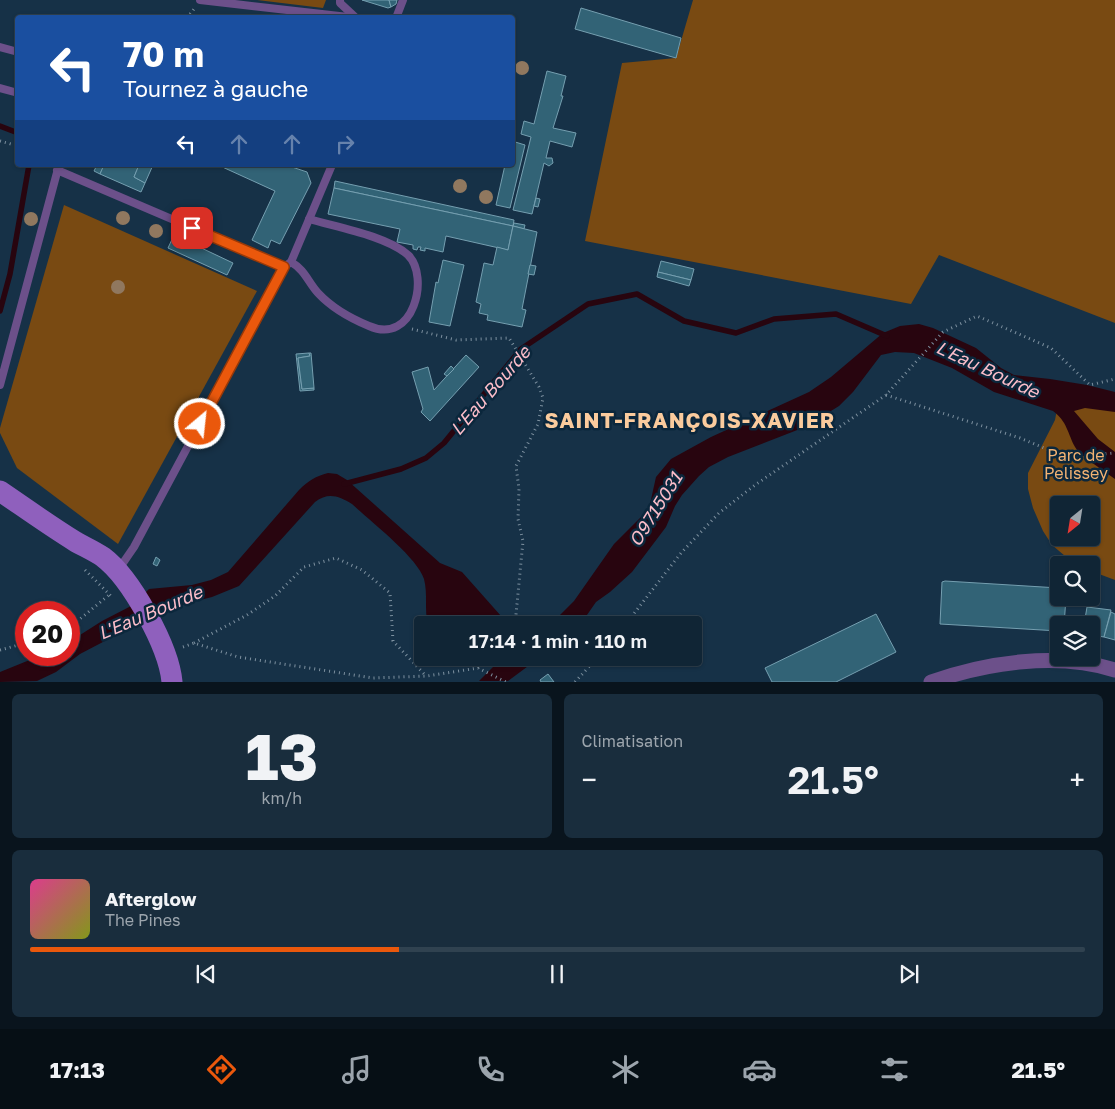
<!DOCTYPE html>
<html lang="fr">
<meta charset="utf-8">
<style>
:root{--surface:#102535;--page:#192d3d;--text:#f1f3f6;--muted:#9ca5ad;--line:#304250;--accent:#ea580c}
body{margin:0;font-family:"Golos Text",sans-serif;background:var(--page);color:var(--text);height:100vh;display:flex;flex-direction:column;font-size:19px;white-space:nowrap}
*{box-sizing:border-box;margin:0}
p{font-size:16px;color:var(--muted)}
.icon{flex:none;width:28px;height:28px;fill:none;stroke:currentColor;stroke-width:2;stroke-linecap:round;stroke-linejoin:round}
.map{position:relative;height:682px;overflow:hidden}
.details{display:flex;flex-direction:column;gap:12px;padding:12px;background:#09141d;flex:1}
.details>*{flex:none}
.banner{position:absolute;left:15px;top:15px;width:500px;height:152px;border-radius:5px;box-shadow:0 1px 4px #0004,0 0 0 1px var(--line);background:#1a4fa0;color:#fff;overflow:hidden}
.needle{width:32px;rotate:210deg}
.fabs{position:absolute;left:1050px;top:496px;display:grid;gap:10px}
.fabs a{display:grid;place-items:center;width:50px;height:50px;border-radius:5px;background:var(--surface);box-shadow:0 1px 4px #0004,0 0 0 1px var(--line);font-size:25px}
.speed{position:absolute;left:15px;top:601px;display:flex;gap:10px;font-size:25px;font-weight:700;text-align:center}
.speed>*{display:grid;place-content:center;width:65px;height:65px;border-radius:50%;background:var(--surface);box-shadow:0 1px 4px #0004,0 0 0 1px var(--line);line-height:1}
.speed .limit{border:8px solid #d22;background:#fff;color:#111}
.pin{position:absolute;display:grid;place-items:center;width:42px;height:42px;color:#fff;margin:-21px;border-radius:10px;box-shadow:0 2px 8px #0006}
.me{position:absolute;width:55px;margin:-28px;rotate:28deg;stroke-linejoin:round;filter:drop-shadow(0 0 4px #0008)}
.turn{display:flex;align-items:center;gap:18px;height:105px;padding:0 25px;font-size:22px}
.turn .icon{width:65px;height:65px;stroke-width:2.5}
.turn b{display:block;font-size:35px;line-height:42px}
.lanes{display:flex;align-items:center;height:48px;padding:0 25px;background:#0003;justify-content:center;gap:25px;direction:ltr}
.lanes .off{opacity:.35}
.big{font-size:38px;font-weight:600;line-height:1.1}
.details .tile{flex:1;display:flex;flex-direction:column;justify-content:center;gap:8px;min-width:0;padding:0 18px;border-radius:8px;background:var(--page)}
.details .dial{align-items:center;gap:0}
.dial b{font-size:65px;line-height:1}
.song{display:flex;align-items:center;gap:15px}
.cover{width:60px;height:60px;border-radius:8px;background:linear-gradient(135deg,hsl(330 70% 55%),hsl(70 70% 35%))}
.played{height:5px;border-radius:2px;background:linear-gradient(90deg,var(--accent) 35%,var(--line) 35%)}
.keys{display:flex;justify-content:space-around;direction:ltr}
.heat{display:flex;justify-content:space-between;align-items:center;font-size:28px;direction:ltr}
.details .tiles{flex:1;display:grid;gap:12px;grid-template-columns:1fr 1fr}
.tile:last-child{grid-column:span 2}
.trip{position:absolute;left:414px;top:616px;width:288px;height:50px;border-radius:5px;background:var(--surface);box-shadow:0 1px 4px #0004,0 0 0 1px var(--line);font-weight:600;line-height:50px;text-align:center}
.dock{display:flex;height:80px;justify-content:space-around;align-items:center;background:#060f15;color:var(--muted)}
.dock .icon{width:35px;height:35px}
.dock .active{color:var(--accent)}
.dock b{font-size:22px;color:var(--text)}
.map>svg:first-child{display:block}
</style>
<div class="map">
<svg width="1115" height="682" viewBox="0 0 1115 682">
<rect width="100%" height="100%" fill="#163147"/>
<g fill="#794a12" fill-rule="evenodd">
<path d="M 257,0 L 326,0 L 323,8 Z"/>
<path d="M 693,0 L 1115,0 L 1115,323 L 939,255 L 911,304 L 585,241 L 622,63 L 676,58 Z"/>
<path d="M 64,205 L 257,291 L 118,544 L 17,468 L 0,433 L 0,428 Z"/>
<path d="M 1060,393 L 1115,398 L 1115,580 L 1091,571 L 1091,565 L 1080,565 L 1065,556 L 1052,545 L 1043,531 L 1033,508 L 1028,489 L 1028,473 L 1055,420 ZM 1059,505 L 1091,505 L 1091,538 L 1059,538 Z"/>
</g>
<g fill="#28050f">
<path d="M 919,324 L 933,328 L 976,348 L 1001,368 L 1014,375 L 1050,379 L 1087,385 L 1115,392 L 1115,412 L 1085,408 L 1074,411 L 1098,439 L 1115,452 L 1115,479 C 1107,473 1079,455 1075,447 C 1068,434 1067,421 1053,411 L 994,392 L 952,368 L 914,353 L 895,352 L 881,355 L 853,392 L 839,406 L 805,427 L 728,457 L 709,467 L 699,476 L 682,495 L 675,506 L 666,527 L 632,572 L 610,592 L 596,602 L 580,625 L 550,625 L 574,601 L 614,544 L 647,511 L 650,504 L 656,477 L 671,459 L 711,437 L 809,392 L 831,377 L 883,333 L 900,326 Z"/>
<path d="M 328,473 L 337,474 L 347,480 L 440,563 L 462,572 L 509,625 L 428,625 C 424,610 428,594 424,579 C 417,557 370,521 352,504 C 339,496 328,492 315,502 L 239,586 L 212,597 L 161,610 L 143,621 L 80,654 L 56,672 L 37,681 L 0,682 L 0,672 L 42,655 L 69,655 L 69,642 L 102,621 L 133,605 L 149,589 L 192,585 L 211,580 L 228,572 L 299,490 C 308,481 316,476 328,473 Z"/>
<path d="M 494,658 L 539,658 L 508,681 L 479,681 L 498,662 Z"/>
</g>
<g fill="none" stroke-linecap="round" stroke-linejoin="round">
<g stroke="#28050f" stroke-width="5.5">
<path d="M 0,126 L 18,133"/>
<path d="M 0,311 L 10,274 L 29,165"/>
<path d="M 344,484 L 401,469 L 426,458 L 444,443 L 521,349 L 588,304 L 637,294 L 684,321 L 736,333 L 774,319 L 836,314 L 887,336"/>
</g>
</g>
<g fill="#326376" stroke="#759fb0">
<path d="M 362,0 L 389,0 L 391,7 L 388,8 Z"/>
<path d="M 389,0 L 397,0 L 396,4 L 391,7 Z"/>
<path d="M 581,8 L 681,38 L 676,58 L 575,29 Z"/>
<path d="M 547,71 L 566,76 L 561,96 L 563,96 L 553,128 L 576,133 L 572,147 L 550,141 L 546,158 L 552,158 L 553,163 L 549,166 L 544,163 L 532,214 L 513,210 L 531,137 L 521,134 L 524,121 L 534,124 Z"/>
<path d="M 512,141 L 525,145 L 510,208 L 496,205 L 505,165 L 512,165 Z"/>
<path d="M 97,165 L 104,165 L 100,174 L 94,171 Z"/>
<path d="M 104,165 L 139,165 L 134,177 L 145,183 L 141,192 L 100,174 Z"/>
<path d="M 139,165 L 153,165 L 145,183 L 134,177 Z"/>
<path d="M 218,165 L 286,165 L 307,172 L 311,183 L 280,244 L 271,240 L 268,248 L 252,240 L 275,191 Z"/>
<path d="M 335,181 L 514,220 L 513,226 L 334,188 Z"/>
<path d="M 334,188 L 513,226 L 508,250 L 446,236 L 443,252 L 425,248 L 425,251 L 420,250 L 421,247 L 418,247 L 417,250 L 413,249 L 413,245 L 397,242 L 400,229 L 328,214 Z"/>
<path d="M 536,198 L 540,199 L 538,207 L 534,206 Z"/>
<path d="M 514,223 L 525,225 L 524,229 L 513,226 Z"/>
<path d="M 513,226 L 537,232 L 522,309 L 526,310 L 522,327 L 487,320 L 488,315 L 479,313 L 481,304 L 476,302 L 484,263 L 493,265 L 497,247 L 508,250 Z"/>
<path d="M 174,235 L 233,263 L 227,275 L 168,248 Z"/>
<path d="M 443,260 L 464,265 L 450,326 L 429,322 L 436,282 L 438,283 Z"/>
<path d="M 661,261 L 694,269 L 691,280 L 658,272 Z"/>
<path d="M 530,265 L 536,266 L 534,275 L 528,274 Z"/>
<path d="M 658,272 L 691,280 L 689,286 L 657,277 Z"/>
<path d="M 309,353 L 310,356 L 298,358 L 302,389 L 314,388 L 314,390 L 300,391 L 296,354 Z"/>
<path d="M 309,353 L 311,353 L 314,388 L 302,389 L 298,358 L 310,356 Z"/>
<path d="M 466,355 L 479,367 L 430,421 L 421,412 L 423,409 L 412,372 L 428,367 L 434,390 Z"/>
<path d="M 451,366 L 454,369 L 447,376 L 444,374 Z"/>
<path d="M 156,557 L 160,560 L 157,566 L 153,564 Z"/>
<path d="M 945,581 L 1059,588 L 1059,598 L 1066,598 L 1064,625 L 1059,625 L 1059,631 L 940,624 L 942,582 Z"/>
<path d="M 1087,607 L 1111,610 L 1104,637 L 1091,635 L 1091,625 L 1084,625 Z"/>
<path d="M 1111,612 L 1115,614 L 1115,640 L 1104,637 Z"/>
<path d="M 876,614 L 896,652 L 836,682 L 772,682 L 765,668 Z"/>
<path d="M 548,674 L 554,682 L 541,682 L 540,680 Z"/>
</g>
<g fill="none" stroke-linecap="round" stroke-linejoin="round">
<g stroke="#7e91a0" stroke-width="3" stroke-dasharray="1 4" stroke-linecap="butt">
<path d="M 187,18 L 194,9"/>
<path d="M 0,141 L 18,146"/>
<path d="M 412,329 L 456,340 L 509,338 L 539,387 L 543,398 L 538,424 L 516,466 L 519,489 L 518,519 L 523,541 L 515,625"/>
<path d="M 886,395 L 1020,438 L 1066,457 L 1115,453"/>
<path d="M 85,570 L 111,596"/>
<path d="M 625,625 L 681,553 L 719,513 L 755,485 L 886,395 L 943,332 L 977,316 L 1051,348 L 1090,385 L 1115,379"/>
<path d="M 69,628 L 109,595"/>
<path d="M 194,643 L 247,615 L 275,596 L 304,567 L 336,558 L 362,570 L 390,593 L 393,641 L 426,676"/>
<path d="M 183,647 L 194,643 L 238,657 L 373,678 L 427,676 L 478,668 L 506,682"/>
<path d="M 0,650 L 26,643"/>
<path d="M 478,668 L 489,658"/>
<path d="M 575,682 L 597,658"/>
</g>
<g stroke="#6c508a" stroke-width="8">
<path d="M 200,0 L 357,18"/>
<path d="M 340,0 L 340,3 L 355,17"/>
<path d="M 396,18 L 403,0"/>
<path d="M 0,47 L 18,52"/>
<path d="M 0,88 L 18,93"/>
<path d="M 57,170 L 284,267 L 291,262 L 332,165"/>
<path d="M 291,262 C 305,270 308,282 318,293 C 331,307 352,319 369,326 C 414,346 430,276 408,255 C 387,236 336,227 309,219"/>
<path d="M 0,385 L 59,165"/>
<path d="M 116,568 L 123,563 L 134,547 L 284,267"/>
</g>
<path stroke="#6c508a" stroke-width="15" d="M 931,682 C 988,662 1057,652 1115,670"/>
<path stroke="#8f60bd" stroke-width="21" d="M 0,491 C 25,508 50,526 76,542 C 85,547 94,551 103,557 C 131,578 169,647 172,682"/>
</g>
<g fill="#90785f">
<circle cx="522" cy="68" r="7"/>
<circle cx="460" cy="186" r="7"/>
<circle cx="486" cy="197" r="7"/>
<circle cx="123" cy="218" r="7"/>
<circle cx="31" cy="219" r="7"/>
<circle cx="156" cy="231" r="7"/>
<circle cx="118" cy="287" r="7"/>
</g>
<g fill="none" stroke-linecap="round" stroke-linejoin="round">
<defs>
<path id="route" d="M 192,228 L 284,267 L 200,424"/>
</defs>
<use href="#route" stroke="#983908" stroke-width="12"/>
<use href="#route" stroke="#ea580c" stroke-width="9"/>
</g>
<g text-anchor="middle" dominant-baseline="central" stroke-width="5" stroke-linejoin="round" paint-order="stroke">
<g font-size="16" fill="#f3b373" stroke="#0b273c">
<text x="1076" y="455">Parc de<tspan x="1076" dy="18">Pelissey</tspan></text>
</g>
<g font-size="18" font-style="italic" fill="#fbbdc9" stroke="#0b273c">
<text transform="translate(988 369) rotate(25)">L'Eau Bourde</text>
<text transform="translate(490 390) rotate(-49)">L'Eau Bourde</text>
<text transform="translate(655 509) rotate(-58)">O9715031</text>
<text transform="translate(150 612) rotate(-23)">L'Eau Bourde</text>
</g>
<g font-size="21" font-weight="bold" letter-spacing="1" fill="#facb9d" stroke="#0b273c">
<text x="690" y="420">SAINT-FRANÇOIS-XAVIER</text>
</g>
</g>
</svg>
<div class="fabs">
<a><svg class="needle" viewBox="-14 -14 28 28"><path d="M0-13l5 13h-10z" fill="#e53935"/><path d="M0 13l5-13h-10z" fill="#9ca5ad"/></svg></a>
<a><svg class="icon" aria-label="search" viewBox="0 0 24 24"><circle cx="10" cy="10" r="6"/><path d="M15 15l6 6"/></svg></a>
<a><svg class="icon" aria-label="layers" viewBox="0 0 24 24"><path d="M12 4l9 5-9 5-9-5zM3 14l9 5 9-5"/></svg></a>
</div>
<div class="speed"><div class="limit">20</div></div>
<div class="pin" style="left:192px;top:228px;background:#d93025"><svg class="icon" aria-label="arrive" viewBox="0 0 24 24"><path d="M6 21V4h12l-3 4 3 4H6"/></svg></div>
<svg class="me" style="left:200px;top:424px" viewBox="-20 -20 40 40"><circle r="17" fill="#ea580c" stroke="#fff" stroke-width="3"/><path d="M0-11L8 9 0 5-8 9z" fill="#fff"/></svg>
<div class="trip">17:14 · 1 min · 110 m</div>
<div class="banner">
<div class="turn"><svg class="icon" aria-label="left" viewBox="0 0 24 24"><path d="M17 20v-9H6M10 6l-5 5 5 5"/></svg><div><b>70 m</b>Tournez à gauche</div></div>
<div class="lanes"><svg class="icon" aria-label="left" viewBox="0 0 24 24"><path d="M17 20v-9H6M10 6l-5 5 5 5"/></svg><svg class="icon off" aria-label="ahead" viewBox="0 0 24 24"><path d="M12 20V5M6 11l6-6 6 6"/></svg><svg class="icon off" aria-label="ahead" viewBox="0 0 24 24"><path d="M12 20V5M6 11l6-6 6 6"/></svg><svg class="icon off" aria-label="right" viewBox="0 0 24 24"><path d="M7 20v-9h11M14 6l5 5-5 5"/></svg></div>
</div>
</div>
<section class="details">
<div class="tiles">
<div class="tile dial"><b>13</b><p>km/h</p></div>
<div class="tile"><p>Climatisation</p>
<div class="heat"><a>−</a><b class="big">21.5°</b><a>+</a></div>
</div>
<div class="tile">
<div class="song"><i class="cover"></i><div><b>Afterglow</b><p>The Pines</p></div></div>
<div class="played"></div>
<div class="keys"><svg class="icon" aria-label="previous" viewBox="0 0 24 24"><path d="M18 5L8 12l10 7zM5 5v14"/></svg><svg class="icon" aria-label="pause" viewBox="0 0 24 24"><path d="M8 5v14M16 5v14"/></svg><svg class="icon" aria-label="next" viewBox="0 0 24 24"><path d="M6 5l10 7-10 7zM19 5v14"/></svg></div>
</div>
</div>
</section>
<nav class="dock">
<b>17:13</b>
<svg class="icon active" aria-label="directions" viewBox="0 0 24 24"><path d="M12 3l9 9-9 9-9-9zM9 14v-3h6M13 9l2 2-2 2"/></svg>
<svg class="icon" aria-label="music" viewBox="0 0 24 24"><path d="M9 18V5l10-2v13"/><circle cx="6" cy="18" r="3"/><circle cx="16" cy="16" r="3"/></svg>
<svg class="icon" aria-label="phone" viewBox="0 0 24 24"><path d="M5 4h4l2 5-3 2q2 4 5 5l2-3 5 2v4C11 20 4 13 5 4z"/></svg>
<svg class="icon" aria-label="climate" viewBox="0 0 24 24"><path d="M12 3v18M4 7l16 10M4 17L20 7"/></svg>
<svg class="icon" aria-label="car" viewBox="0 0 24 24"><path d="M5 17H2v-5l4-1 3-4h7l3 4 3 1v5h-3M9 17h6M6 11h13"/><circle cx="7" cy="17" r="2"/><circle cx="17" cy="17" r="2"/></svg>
<svg class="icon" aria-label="filters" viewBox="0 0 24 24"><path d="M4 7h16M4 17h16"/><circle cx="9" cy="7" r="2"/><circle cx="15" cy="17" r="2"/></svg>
<b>21.5°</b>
</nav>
